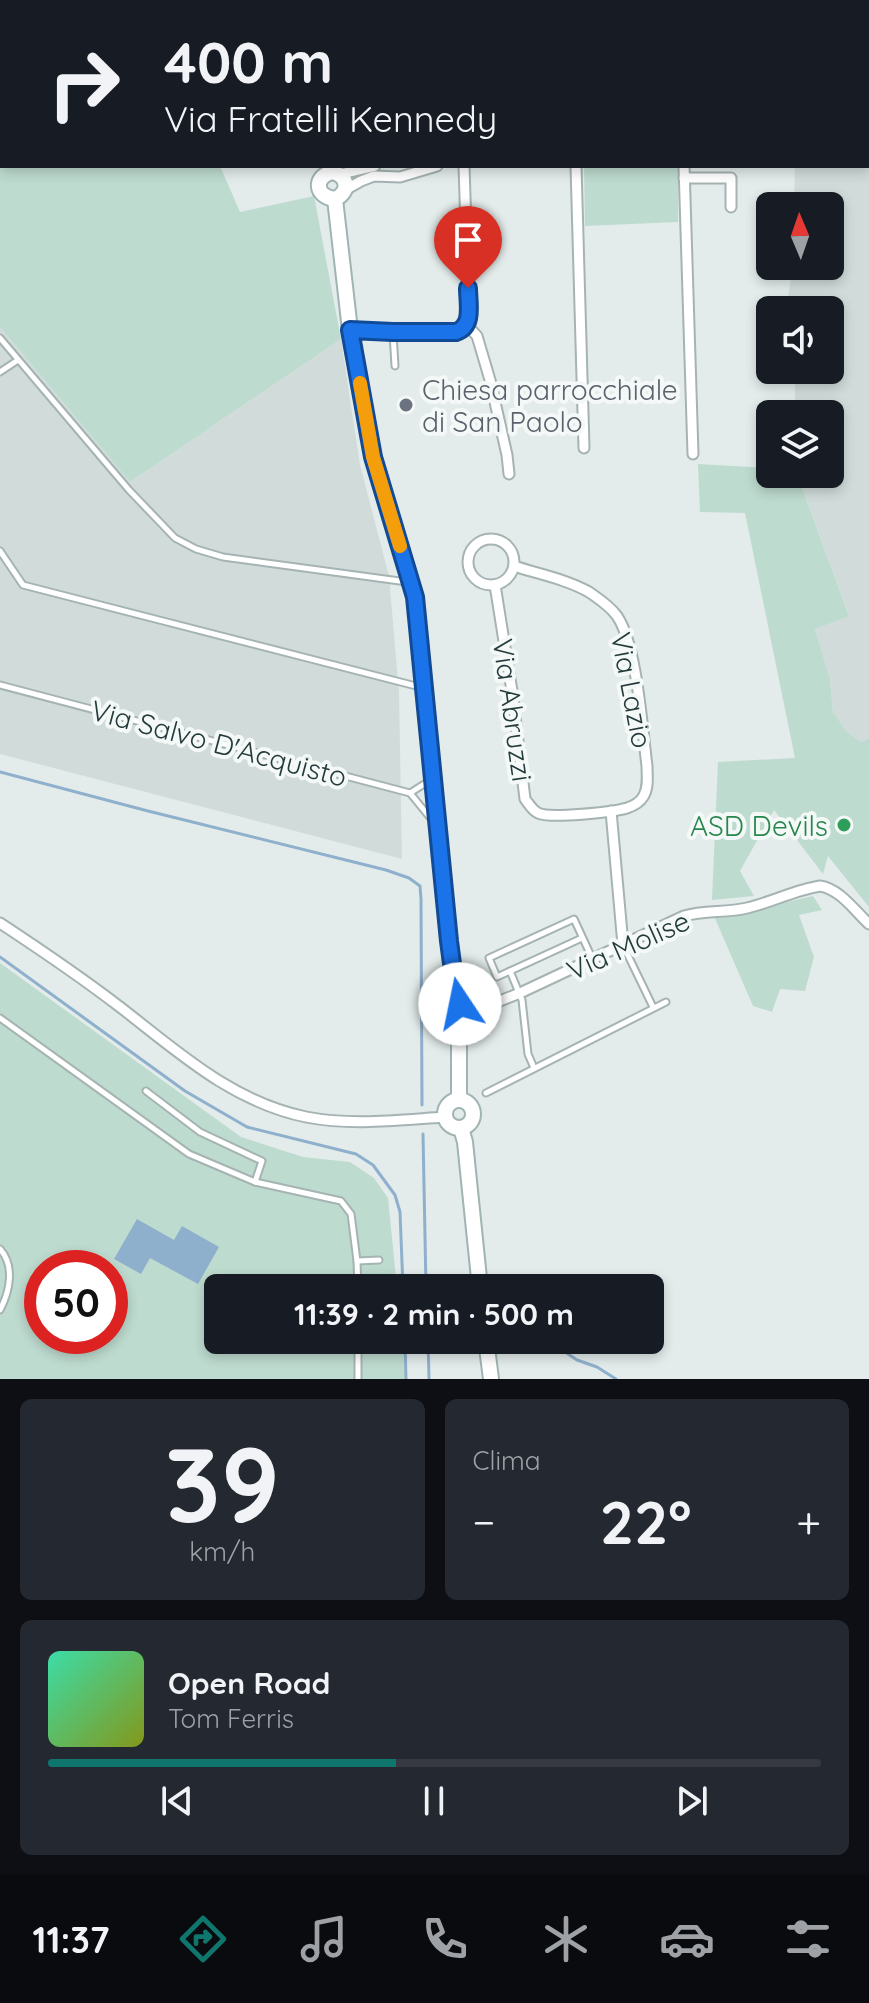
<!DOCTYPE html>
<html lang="it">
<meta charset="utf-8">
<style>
:root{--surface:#171b24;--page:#242831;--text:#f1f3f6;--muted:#9ea1a6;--line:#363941;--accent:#0f766e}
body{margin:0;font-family:Quicksand,sans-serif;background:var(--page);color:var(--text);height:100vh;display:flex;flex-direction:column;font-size:30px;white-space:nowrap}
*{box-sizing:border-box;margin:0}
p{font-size:26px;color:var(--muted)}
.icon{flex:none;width:44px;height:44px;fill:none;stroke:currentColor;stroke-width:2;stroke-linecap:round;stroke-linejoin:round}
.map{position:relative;height:1379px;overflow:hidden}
.side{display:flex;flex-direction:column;gap:20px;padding:20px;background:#0d0f14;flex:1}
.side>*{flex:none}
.guide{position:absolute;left:0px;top:0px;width:870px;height:168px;box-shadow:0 4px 12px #0003;background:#171b24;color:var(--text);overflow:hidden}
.needle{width:52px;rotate:358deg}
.fabs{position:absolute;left:756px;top:192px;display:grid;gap:16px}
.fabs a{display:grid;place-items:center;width:88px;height:88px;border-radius:12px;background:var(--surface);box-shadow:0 4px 12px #0003;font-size:40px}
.speed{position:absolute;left:24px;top:1250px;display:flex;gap:16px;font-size:40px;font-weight:700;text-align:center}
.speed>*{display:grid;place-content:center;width:104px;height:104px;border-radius:50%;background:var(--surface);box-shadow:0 4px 12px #0003;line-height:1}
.speed .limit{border:12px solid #d22;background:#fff;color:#111}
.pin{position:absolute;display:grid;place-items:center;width:68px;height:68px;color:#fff;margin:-82px -34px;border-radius:50% 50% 50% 0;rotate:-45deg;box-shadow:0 0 8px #0007}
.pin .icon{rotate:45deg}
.me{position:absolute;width:88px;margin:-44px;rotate:349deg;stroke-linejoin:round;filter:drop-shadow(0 0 6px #0008)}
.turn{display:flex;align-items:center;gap:28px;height:168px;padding:0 32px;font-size:36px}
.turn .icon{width:104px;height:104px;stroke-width:2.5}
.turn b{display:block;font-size:56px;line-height:68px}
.big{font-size:60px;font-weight:700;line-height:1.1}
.side .widget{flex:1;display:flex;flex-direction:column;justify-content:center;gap:12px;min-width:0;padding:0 28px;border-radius:12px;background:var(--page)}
.side .dial{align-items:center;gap:0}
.dial b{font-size:104px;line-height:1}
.song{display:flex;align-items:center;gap:24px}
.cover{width:96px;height:96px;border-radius:12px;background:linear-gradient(135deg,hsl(160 70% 55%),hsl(70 70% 35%))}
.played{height:8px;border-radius:4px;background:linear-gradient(90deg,var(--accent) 45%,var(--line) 45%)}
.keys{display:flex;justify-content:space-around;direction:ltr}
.heat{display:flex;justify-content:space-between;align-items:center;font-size:44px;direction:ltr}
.side .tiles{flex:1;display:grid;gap:20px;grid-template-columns:1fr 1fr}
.widget:last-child{grid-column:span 2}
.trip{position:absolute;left:204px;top:1274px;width:460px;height:80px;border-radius:12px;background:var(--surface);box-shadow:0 4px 12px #0003;font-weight:700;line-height:80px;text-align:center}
.dock{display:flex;height:128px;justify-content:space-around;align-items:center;background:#090b0e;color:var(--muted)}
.dock .icon{width:56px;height:56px}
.dock .current{color:var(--accent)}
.dock b{font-size:36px;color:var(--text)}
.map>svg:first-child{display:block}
</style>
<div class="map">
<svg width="869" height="1379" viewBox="0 0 869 1379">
<rect width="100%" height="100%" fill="#e3eceb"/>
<g fill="#d1dcda">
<path d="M 788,0 L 869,0 L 869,738 L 861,742 L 847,732 L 833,712 L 830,679 L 815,629 L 849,615 L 797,474 L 830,474 L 830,414 L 795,414 L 795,370 L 830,370 L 830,310 L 786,310 L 793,266 L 830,266 L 830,206 L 794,206 L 795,166 L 868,166 L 868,2 L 788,2 Z"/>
<path d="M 0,327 L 130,482 L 341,339 L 360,465 L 389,576 L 399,693 L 402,859 L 0,754 Z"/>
</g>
<g fill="#bedbcf" fill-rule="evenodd">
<path d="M 2,4 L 2,166 L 220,166 L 240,212 L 314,196 L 341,339 L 130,482 L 0,327 L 0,5 Z"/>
<path d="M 584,166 L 678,166 L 678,222 L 585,226 Z"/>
<path d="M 698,464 L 770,468 L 770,474 L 797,474 L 849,616 L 815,629 L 830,679 L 833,712 L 847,732 L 861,742 L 869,738 L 869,907 L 828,856 L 823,874 L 774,810 L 740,871 L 754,896 L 712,900 L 718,762 L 795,758 L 745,513 L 700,512 Z"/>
<path d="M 813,896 L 822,910 L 799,915 L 814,957 L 805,991 L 780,989 L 772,1012 L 753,1006 L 714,916 L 735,914 Z"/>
<path d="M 0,963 L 241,1137 L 303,1157 L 350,1162 L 374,1178 L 388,1198 L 397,1288 L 218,1288 L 218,1340 L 403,1340 L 407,1379 L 0,1379 ZM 42,1268 L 110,1268 L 110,1336 L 42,1336 Z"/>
</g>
<path fill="#8fb0cd" d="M 137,1219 L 174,1240 L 182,1226 L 219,1247 L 198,1284 L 150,1258 L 141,1274 L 114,1259 Z"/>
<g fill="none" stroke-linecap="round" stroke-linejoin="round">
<g stroke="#8fb0cd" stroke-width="3">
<path d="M 0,772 L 148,811 L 386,870 L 409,878 L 420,886 L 421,899 L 422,1105"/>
<path d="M 0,957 L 185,1091 L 247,1127 L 356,1154 L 373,1165 L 395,1195 L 400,1212 L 403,1288"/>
<path d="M 423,1134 L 426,1288"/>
<path d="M 405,1340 L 406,1379"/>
<path d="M 428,1340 L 429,1379"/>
<path d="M 547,1340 L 577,1360 L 597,1367 L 616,1379"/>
</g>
<defs>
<g id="service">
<path d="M 393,333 L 395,366"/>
<path d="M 0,338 L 129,490 L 175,538 L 196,549 L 223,557 L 407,582"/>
<path d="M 0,372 L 18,360"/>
<path d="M 0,551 L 23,585 L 420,687"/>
<path d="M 0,685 L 410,793 L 429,781"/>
<path d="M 410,793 L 432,820"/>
<path d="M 582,938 L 497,977 L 489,958 L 574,919 L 592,958"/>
<path d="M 623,945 L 653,1007"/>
<path d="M 510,971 L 522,1000 L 528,1054 L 534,1068"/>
<path d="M 0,1018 L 189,1154 L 255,1182"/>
<path d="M 146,1091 L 200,1132 L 262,1161 L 255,1182 L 341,1201 L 351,1214 L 357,1261 L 358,1288"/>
<path d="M 486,1093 L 666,1002"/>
<path d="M 0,1249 C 15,1266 10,1291 0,1310"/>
<path d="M 357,1261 L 379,1260"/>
<path d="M 358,1379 L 358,1340"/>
</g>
<g id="minor">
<path d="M 372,0 L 373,2"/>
<path d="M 459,0 L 460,2"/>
<path d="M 681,0 L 681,2"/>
<path d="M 574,2 L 574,0"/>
<path d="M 576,166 L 584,448"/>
<path d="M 684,166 L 693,454"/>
<path d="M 341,174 L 375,166"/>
<path d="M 684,178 L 731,178 L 731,207"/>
<path d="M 345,190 L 361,181 L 374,176 L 400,177 L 437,166"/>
<path d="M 467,325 L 477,336 L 490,380 L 507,455 L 509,474"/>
<path d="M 350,330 L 393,332 L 456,332 C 464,329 466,326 469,318 L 464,166"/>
<circle cx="491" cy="562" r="23"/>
<path d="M 495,585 L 512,691 L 525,799 C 529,804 532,810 538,813 C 549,819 614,812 627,808 C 633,806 640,802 643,797 C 649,788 647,776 647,766 C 642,728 637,645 617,616 C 610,606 599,599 589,592 C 566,579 538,574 514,566"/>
<path d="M 611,811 L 623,945"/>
<path d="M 0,923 C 41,950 81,977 120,1007 C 177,1051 232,1102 306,1117 C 352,1126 399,1120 445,1117"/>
<path d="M 472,1012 L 520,993 L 684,916 C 704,910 726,913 747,908 C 772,902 795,890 820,886 C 840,889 855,911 869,924"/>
</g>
<g id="secondary">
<path d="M 276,0 L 277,2"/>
<path d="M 330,166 L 332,172 C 349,176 350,192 335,199"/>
<path d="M 332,172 C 313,177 315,197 335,199"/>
<path d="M 335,199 L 350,330 L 373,457 L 415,597 L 449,941 L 454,979 L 460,1004"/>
<path d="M 459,1027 L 459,1099"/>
<path d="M 459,1027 L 469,1024 L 472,1016 L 467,1006 L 460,1004"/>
<path d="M 459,1027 L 452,1024 L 449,1013 L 452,1007 L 460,1004"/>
<circle cx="459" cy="1114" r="14"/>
<path d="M 461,1128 L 465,1142 L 480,1288"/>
<path d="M 486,1340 L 491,1379"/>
</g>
</defs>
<use href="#service" stroke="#a6b3b3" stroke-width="9"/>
<use href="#minor" stroke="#a6b3b3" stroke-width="13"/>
<use href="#secondary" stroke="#9fb4b3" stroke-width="18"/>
<use href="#service" stroke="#fff" stroke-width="5"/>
<use href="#minor" stroke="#fff" stroke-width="9"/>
<use href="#secondary" stroke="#fff" stroke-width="14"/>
</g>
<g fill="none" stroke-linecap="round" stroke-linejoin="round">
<defs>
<path id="route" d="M 460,1004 L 454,979 L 449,941 L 415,597 L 373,457 L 350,330 L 393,332 L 456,332 C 474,326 468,304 468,288"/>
</defs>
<use href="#route" stroke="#114b97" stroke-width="20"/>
<use href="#route" stroke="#1a73e8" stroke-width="14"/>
<path stroke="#f59e0b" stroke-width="14" d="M 360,383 L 373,457 L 400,546"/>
</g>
<circle fill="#6b7280" stroke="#f4f9f8" stroke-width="3" cx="406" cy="405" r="8"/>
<circle fill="#2e9e5b" stroke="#f4f9f8" stroke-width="3" cx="844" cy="825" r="8"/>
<g text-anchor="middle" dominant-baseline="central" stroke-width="8" stroke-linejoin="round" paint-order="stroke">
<g font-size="28" fill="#5b616d" stroke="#f4f9f8" text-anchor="start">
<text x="422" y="389">Chiesa parrocchiale<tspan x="422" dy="32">di San Paolo</tspan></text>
</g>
<g font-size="28" fill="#243b3c" stroke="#f4f9f8">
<text transform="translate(632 690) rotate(79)">Via Lazio</text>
<text transform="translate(513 710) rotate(82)">Via Abruzzi</text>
<text transform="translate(219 743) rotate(15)">Via Salvo D'Acquisto</text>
<text transform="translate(628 945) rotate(-24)">Via Molise</text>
</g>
<g font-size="28" fill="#27864d" stroke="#f4f9f8" text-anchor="end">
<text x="828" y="825">ASD Devils</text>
</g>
</g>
</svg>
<div class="fabs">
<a><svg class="needle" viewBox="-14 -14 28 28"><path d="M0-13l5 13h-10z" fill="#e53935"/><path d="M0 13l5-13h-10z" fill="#9ea1a6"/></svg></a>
<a><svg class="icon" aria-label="sound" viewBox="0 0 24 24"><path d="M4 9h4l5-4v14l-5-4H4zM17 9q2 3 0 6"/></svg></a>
<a><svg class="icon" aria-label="layers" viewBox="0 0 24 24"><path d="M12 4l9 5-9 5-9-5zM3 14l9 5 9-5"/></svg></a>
</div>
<div class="speed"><div class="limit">50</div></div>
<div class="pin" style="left:468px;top:288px;background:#d93025"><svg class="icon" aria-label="arrive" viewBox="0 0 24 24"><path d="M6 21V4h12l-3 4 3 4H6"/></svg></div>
<svg class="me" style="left:460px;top:1004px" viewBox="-20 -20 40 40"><circle r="19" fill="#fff"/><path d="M0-13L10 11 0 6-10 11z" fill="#1a73e8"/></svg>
<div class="trip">11:39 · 2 min · 500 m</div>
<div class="guide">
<div class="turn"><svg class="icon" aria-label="right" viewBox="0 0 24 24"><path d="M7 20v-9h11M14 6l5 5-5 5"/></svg><div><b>400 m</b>Via Fratelli Kennedy</div></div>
</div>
</div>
<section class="side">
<div class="tiles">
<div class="widget dial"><b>39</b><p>km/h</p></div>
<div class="widget"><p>Clima</p>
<div class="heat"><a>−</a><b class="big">22°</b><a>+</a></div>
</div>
<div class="widget">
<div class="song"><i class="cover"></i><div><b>Open Road</b><p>Tom Ferris</p></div></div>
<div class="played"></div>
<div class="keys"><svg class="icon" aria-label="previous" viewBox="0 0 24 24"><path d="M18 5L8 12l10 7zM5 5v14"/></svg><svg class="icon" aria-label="pause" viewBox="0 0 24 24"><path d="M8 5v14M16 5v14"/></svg><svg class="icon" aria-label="next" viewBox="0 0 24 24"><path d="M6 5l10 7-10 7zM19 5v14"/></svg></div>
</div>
</div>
</section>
<nav class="dock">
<b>11:37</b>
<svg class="icon current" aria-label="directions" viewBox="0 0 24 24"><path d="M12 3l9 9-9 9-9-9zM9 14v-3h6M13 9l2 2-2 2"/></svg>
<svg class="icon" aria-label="music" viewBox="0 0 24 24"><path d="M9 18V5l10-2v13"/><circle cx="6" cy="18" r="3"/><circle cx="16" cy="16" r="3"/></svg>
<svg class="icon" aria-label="phone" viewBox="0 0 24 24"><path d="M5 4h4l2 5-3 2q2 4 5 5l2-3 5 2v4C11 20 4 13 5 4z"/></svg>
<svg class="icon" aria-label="climate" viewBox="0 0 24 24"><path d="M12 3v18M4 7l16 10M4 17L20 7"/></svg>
<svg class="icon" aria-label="car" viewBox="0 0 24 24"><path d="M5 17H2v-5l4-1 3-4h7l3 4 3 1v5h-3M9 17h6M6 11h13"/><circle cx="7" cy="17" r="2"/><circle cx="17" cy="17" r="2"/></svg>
<svg class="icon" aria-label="filters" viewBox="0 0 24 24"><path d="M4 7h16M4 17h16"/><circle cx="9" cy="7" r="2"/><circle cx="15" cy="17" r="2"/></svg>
</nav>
